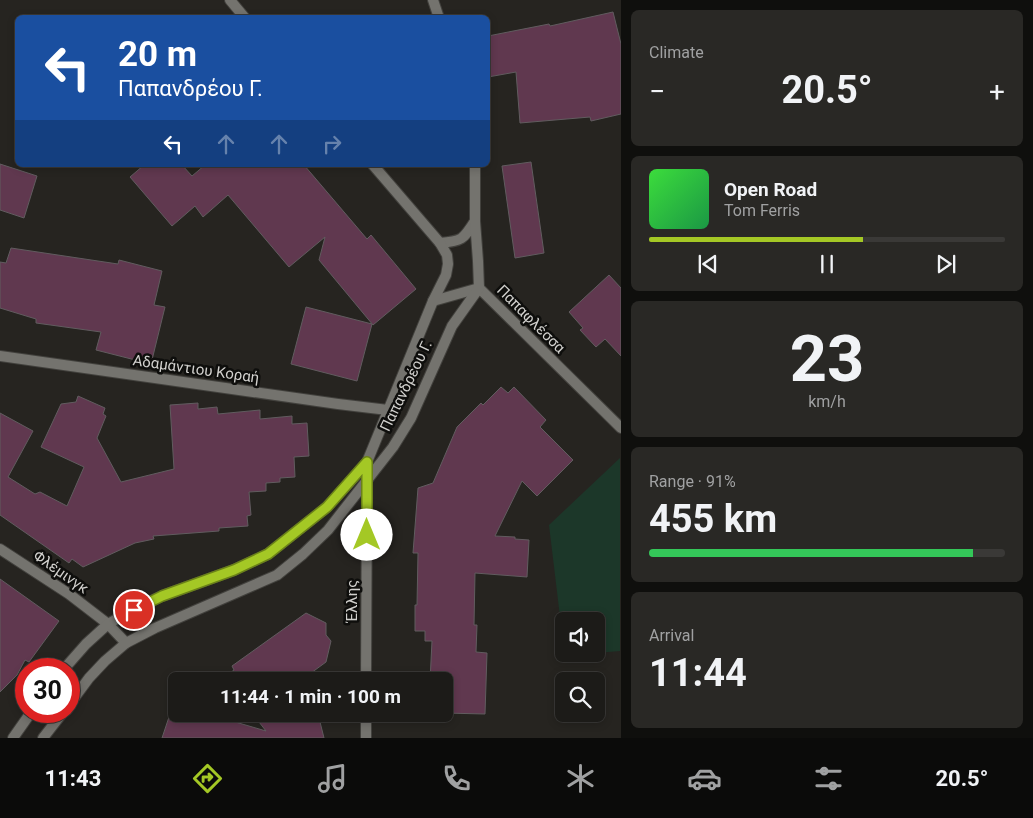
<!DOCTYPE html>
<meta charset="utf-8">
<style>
:root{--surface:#1c1b18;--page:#292825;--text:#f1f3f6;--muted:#a0a1a2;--line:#3a3937;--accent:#a4c825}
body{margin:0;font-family:Roboto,sans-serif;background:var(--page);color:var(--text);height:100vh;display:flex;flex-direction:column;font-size:19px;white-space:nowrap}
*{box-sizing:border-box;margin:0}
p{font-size:16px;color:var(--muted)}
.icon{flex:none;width:28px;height:28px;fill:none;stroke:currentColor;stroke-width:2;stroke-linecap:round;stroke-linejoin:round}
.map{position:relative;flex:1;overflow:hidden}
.drawer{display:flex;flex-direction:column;gap:10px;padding:10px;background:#0f0f0d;width:412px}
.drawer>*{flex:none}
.banner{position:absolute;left:15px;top:15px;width:475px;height:152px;border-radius:8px;box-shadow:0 2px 8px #0003,0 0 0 1px var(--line);background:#1a4fa0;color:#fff;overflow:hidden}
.controls{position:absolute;left:555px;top:612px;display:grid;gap:10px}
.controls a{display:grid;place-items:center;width:50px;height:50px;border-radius:8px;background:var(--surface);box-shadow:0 2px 8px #0003,0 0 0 1px var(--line);font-size:25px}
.speed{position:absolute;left:15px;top:658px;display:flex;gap:10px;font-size:25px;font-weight:700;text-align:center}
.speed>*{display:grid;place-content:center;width:65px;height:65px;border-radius:50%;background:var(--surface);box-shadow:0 2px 8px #0003,0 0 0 1px var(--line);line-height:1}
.speed .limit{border:8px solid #d22;background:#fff;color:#111}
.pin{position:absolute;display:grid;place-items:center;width:42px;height:42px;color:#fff;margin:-21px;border:2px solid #fff;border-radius:50%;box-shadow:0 1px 5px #0007}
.me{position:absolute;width:55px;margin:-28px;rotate:0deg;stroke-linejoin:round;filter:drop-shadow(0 0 4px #0008)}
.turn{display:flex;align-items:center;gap:18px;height:105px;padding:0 20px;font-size:22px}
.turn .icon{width:65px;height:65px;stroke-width:2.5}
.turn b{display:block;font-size:35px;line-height:42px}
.lanes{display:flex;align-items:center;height:48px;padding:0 20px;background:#0003;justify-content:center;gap:25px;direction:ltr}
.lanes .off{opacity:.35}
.big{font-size:38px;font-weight:700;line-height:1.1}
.drawer .card{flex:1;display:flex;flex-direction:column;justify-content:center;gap:8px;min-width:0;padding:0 18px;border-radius:8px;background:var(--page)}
.drawer .dial{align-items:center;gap:0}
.dial b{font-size:65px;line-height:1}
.song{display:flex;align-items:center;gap:15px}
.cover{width:60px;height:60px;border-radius:8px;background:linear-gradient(135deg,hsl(120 70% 55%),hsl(140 70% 35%))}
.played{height:5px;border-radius:2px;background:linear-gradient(90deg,var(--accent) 60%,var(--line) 60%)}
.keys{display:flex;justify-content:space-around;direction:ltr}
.heat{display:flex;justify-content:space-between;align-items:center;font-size:28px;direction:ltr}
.charge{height:8px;border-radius:4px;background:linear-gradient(90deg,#34c759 91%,var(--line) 0)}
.trip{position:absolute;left:168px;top:672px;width:285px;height:50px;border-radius:8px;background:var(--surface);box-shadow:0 2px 8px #0003,0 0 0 1px var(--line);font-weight:700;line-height:50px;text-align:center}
.tabs{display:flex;height:80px;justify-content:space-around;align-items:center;background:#0b0b0a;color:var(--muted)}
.tabs .icon{width:35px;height:35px}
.tabs .active{color:var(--accent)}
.tabs b{font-size:22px;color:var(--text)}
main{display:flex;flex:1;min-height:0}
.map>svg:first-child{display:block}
</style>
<main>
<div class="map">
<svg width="621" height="738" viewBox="0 0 621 738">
<rect width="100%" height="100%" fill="#262420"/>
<path fill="#1c3729" d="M 620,458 L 620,651 L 596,653 L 596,621 L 564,621 L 564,650 L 549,525 Z"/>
<g fill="#60384f" stroke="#615c5f">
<path d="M 613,12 L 621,44 L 621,114 L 591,121 L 590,117 L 520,123 L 516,72 L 488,77 L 488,36 L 549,24 L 550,26 Z"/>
<path d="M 531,162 L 544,253 L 515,258 L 502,166 Z"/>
<path d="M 0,164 L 37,176 L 24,218 L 0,210 Z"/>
<path d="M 144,165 L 182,165 L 192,176 L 205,165 L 304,165 L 367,239 L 371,235 L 416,289 L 373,325 L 319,260 L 325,237 L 289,267 L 228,195 L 203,217 L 195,206 L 172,226 L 130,177 Z"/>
<path d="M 11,248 L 118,264 L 119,260 L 162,271 L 154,305 L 165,307 L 151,364 L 96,350 L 101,332 L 36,323 L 36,319 L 0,308 L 0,262 L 6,263 Z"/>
<path d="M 609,275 L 621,288 L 621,356 L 605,339 L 596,347 L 580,330 L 583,328 L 569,312 Z"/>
<path d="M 306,307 L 372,324 L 357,381 L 291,364 Z"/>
<path d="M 501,387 L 508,393 L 514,387 L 546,420 L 540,427 L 573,460 L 537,496 L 522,481 L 495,536 L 515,537 L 515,539 L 529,540 L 527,577 L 475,573 L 474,625 L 477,625 L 476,652 L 487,653 L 485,714 L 444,713 L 444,681 L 430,681 L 432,641 L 425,641 L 425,631 L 415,631 L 415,605 L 417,605 L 418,553 L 413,553 L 418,488 L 433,483 L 457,427 L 481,403 L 483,405 Z"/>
<path d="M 78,396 L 105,408 L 103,414 L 106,416 L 97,438 L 121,482 L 174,469 L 170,405 L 198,403 L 198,409 L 217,407 L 218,414 L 260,410 L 260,419 L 292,416 L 292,424 L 307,423 L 309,456 L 294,457 L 295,477 L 280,478 L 280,482 L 266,483 L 266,491 L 249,492 L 251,515 L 247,516 L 248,526 L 219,528 L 219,531 L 153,536 L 154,539 L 135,543 L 83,567 L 72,559 L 69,563 L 0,515 L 0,413 L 33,431 L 8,477 L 35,494 L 40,492 L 67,506 L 84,467 L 41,447 L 61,404 L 76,402 Z"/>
<path d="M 0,579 L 59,621 L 29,662 L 25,660 L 17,675 L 0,692 Z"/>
<path d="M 306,613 L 326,623 L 326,635 L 331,641 L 326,662 L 311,673 L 312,681 L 219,681 L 234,670 L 232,666 Z"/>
<path d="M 170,714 L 208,714 L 266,731 L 259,722 L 289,714 L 318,714 L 324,738 L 162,738 Z"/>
</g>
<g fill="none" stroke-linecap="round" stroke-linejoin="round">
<defs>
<g id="street">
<path d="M 230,0 L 245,18"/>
<path d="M 433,0 L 439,18"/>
<path d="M 440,243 C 462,241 463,240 475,221"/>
<path d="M 479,288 L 621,428"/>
<path d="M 433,301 L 479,288"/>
<path d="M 0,356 L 338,404 L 388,410"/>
<path d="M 0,549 L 69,594 L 108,624 L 126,643"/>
<path d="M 64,669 L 86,644 L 108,624 L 134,609 L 162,596 L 234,570 L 268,554 L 327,507 L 346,486 L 367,462 L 433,301 L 446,275 L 448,264 L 447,255 L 440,243 L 373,165"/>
<path d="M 366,681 L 367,480"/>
<path d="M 69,705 L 89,678 L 105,661 L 126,643 L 155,628 L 277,575 L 303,554 L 328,530 L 393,447 L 411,418 L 452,326 L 479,288 L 478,261 L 475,221 L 475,165"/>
<path d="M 13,738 L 32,711"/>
<path d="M 43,738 L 64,711"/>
<path d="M 366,738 L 366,714"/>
</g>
</defs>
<use href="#street" stroke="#42413d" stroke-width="12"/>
<use href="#street" stroke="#74736e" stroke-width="10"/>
</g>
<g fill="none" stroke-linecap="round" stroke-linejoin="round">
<defs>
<path id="route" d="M 134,610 L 162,596 L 234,570 L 268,554 L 327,507 L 367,462 L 367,535"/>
</defs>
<use href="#route" stroke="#6b8218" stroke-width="12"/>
<use href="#route" stroke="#a4c825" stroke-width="9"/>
</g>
<g text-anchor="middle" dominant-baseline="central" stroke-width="5" stroke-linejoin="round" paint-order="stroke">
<g font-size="15" fill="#d2d1ce" stroke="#0e0e0c">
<text transform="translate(531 319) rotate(45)">Παπαφλέσσα</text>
<text transform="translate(196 369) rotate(8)">Αδαμάντιου Κοραή</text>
<text transform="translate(406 386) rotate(-64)">Παπανδρέου Γ.</text>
<text transform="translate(61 572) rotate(35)">Φλέμινγκ</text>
<text transform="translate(352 601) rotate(-90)">Έλλης</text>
</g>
</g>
</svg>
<div class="controls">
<a><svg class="icon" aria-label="sound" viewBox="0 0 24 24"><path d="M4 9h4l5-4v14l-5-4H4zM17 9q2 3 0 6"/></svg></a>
<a><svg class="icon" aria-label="search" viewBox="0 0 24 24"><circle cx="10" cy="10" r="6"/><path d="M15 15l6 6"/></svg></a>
</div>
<div class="speed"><div class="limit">30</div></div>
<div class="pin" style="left:134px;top:610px;background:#d93025"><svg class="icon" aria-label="arrive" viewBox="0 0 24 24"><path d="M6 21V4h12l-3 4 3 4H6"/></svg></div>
<svg class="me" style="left:367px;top:535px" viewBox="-20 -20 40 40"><circle r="19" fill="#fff"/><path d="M0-13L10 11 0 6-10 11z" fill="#a4c825"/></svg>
<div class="trip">11:44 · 1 min · 100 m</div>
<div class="banner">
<div class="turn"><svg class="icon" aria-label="left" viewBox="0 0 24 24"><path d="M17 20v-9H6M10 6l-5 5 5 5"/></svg><div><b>20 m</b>Παπανδρέου Γ.</div></div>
<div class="lanes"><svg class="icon" aria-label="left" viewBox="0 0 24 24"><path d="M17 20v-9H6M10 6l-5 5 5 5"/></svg><svg class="icon off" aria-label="ahead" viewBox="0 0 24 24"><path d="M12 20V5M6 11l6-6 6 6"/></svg><svg class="icon off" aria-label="ahead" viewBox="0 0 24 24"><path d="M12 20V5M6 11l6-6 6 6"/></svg><svg class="icon off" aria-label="right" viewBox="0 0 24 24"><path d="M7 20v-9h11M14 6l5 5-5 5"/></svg></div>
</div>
</div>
<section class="drawer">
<div class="card"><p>Climate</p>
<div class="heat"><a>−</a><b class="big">20.5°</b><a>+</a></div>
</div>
<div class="card">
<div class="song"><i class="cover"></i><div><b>Open Road</b><p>Tom Ferris</p></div></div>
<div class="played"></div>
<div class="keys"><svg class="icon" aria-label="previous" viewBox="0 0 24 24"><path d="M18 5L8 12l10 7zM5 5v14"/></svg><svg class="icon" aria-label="pause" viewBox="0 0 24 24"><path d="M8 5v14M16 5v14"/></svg><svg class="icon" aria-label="next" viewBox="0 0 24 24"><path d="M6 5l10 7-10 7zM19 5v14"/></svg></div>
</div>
<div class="card dial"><b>23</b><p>km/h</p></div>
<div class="card"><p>Range · 91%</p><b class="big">455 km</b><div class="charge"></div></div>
<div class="card"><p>Arrival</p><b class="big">11:44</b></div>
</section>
</main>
<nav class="tabs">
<b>11:43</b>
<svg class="icon active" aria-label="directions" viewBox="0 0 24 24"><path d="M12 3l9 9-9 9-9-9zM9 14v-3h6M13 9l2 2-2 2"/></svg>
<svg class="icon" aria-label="music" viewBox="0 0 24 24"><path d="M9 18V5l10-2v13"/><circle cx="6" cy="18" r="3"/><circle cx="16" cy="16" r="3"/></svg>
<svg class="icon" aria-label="phone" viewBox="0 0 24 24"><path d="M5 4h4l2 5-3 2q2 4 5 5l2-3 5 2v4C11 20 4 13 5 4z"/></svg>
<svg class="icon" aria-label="climate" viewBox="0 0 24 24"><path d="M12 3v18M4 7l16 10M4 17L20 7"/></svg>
<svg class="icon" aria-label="car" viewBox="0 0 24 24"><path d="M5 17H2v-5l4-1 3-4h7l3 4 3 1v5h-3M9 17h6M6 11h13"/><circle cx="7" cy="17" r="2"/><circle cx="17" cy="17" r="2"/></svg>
<svg class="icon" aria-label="filters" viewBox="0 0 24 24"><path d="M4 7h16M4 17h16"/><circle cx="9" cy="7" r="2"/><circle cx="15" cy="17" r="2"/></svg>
<b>20.5°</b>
</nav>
